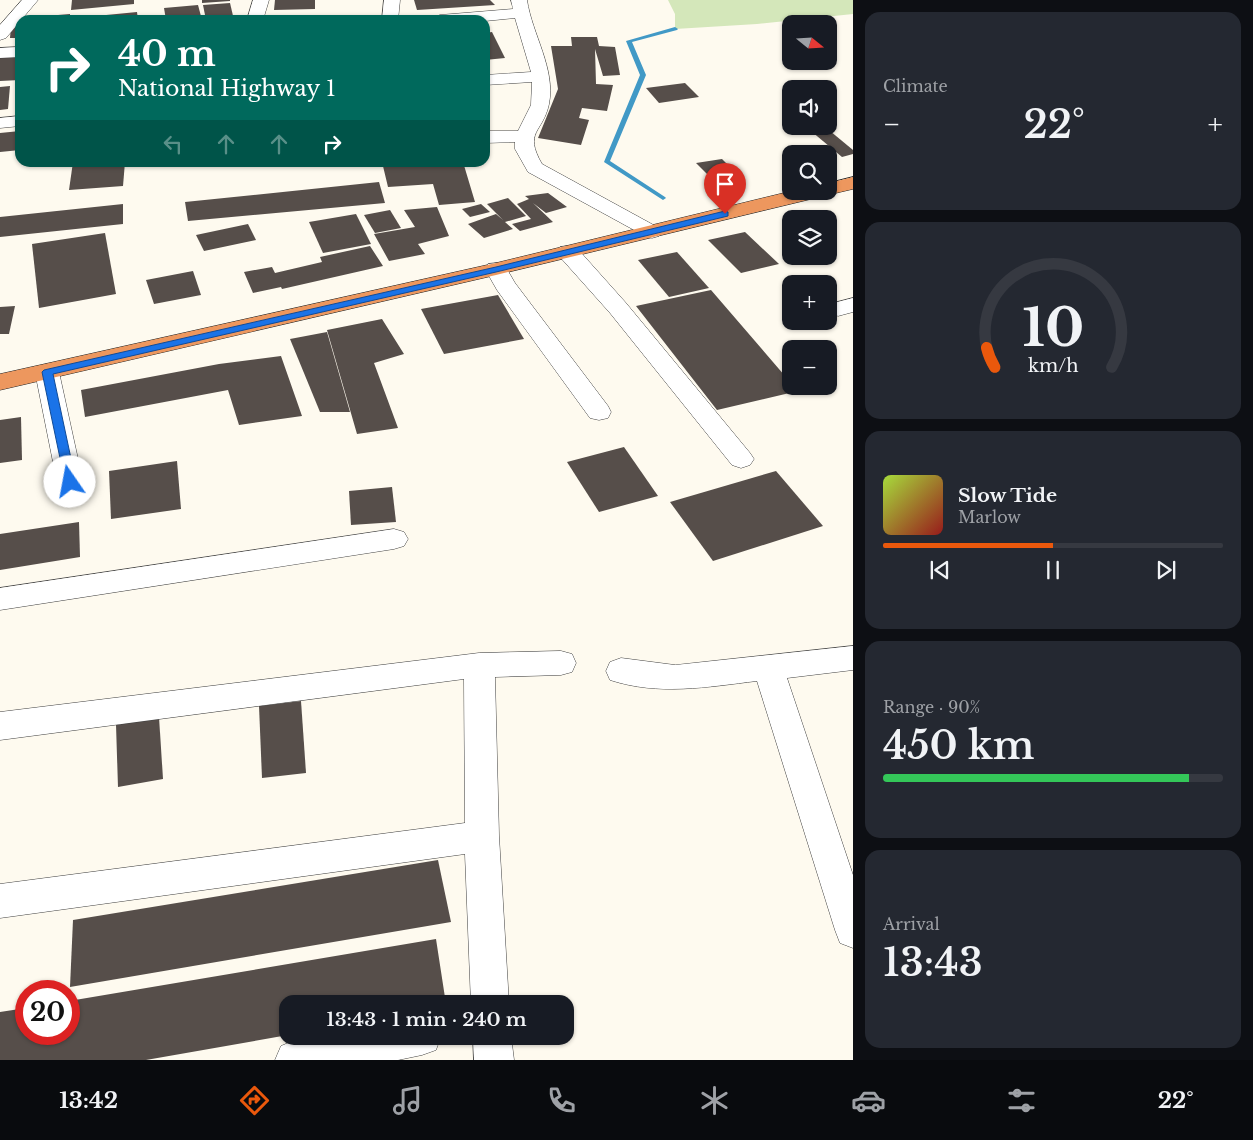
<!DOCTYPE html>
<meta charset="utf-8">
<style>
:root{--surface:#171b24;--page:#242831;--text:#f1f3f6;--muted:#9ea1a6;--line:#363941;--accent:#ea580c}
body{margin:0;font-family:"Libre Baskerville",serif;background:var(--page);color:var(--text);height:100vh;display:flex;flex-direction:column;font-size:19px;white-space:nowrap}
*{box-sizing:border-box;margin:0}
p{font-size:16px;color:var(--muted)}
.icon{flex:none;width:28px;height:28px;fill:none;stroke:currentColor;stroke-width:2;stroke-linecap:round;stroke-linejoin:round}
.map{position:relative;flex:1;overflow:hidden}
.panel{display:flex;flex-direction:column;gap:12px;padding:12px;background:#0d0f14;width:400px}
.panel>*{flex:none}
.banner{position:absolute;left:15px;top:15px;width:475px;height:152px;border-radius:15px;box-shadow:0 1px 4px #0004;background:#00695c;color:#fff;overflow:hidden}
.needle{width:32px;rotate:108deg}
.buttons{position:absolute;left:782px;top:15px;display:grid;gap:10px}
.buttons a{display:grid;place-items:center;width:55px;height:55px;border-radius:10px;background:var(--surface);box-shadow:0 1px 4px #0004;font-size:25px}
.speed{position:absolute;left:15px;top:980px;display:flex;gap:10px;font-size:25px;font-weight:700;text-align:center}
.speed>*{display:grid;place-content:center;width:65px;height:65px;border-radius:50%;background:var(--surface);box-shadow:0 1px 4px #0004;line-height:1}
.speed .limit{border:8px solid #d22;background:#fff;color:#111}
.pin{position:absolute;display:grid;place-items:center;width:42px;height:42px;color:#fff;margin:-51px -21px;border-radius:50% 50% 50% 0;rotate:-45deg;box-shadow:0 0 5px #0007}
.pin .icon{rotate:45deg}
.me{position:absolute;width:55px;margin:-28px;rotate:348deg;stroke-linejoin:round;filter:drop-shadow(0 0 4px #0008)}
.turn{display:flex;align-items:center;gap:18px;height:105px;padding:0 20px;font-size:22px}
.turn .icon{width:65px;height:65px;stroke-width:2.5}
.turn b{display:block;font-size:35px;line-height:42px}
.lanes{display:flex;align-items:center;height:48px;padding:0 20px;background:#0003;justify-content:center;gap:25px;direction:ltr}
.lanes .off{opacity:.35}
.big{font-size:38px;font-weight:600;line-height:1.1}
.panel .widget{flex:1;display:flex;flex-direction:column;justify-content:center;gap:8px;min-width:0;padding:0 18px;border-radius:15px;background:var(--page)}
.panel .dial{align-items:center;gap:0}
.dial svg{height:130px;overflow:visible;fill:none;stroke:var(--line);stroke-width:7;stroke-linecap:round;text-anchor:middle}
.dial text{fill:var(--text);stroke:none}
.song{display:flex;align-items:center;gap:15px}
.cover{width:60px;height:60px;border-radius:8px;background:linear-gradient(135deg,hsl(80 70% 55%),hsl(0 70% 35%))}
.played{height:5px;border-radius:2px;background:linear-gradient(90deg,var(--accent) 50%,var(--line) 50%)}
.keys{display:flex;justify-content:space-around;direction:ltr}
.heat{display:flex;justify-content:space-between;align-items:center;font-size:28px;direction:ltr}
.charge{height:8px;border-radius:4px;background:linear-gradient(90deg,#34c759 90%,var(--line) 0)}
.trip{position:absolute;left:279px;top:995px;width:295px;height:50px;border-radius:15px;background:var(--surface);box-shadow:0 1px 4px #0004;font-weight:600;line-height:50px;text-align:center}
.tab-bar{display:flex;height:80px;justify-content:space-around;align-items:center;background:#090b0e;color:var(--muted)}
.tab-bar .icon{width:35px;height:35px}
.tab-bar .current{color:var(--accent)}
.tab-bar b{font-size:22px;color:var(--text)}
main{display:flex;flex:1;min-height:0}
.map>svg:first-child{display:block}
</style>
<main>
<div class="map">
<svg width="853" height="1060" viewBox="0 0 853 1060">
<rect width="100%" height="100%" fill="#fefaef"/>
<path fill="#d4e7ba" d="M 668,0 L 853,0 L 853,14 L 757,24 L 675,29 L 675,14 Z"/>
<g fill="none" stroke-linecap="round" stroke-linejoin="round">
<path fill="#4199c6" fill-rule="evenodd" d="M 675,27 L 678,29 L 677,30 L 632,42 L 646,75 L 610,161 L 665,197 L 666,198 L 663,200 L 604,162 L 640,75 L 626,41 Z"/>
</g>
<g fill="#564e4a">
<path d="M 72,0 L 134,0 L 134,4 L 71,10 Z"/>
<path d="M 202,0 L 230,0 L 230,1 L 202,3 Z"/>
<path d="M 275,0 L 315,0 L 315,9 L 274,10 Z"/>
<path d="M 414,0 L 490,0 L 495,5 L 417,10 Z"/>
<path d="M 230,3 L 234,20 L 206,20 L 203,5 Z"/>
<path d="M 198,5 L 202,20 L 166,20 L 164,8 Z"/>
<path d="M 137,12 L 138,20 L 96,20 L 96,16 Z"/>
<path d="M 70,14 L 70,20 L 34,20 L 34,17 Z"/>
<path d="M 11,27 L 20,27 L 20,38 L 10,38 Z"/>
<path d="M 492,32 L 505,58 L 485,60 L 485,33 Z"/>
<path d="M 571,37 L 597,37 L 599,46 L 615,47 L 620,75 L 603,76 L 595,49 L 596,84 L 613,85 L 607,111 L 582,108 L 579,118 L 589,120 L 581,145 L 538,138 L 558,89 L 551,46 L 572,46 Z"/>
<path d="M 20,53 L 20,80 L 0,81 L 0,55 Z"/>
<path d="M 685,83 L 699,97 L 659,103 L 646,88 Z"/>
<path d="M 10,86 L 8,109 L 0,110 L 0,87 Z"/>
<path d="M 805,126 L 824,126 L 853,150 L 853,154 L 842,157 Z"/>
<path d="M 20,131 L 20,150 L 0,152 L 0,133 Z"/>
<path d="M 722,159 L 744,181 L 718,185 L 696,163 Z"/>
<path d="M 73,162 L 125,162 L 123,186 L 69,190 Z"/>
<path d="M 382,162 L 463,162 L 475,202 L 439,205 L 433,184 L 388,187 Z"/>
<path d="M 379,182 L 385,203 L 188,221 L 185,202 Z"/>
<path d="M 548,193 L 567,207 L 546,213 L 533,203 L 553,222 L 520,231 L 512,224 L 531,219 L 517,204 L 529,199 L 525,196 Z"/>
<path d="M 508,198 L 526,216 L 505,222 L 513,229 L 484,238 L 468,224 L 496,214 L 503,220 L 487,204 Z"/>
<path d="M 123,204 L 123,224 L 0,237 L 0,217 Z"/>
<path d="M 481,204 L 490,212 L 470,217 L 462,209 Z"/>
<path d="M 437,207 L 449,236 L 418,244 L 425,254 L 389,261 L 374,234 L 415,227 L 404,210 Z"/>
<path d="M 390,210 L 401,228 L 375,233 L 364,215 Z"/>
<path d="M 356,214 L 371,244 L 323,253 L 309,222 Z"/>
<path d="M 248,224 L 256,240 L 204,251 L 196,235 Z"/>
<path d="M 745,232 L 779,264 L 741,273 L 708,240 Z"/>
<path d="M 105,233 L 116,294 L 39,308 L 32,244 Z"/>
<path d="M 370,246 L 383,266 L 282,289 L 281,287 L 253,293 L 244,272 L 272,267 L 275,273 L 322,262 L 320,257 Z"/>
<path d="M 677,252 L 709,288 L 669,297 L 638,260 Z"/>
<path d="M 193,271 L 201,295 L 154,304 L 146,280 Z"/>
<path d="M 711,290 L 791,383 L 791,386 L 794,386 L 798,391 L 717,410 L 636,306 Z"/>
<path d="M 498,295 L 524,339 L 444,354 L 421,309 Z"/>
<path d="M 15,306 L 9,334 L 0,334 L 0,307 Z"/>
<path d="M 382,319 L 404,354 L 374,363 L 398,428 L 357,434 L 327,330 Z"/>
<path d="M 327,332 L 350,412 L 320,412 L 290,339 Z"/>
<path d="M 281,356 L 302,416 L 239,425 L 228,390 L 85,417 L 81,390 L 219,364 Z"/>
<path d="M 21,417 L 22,460 L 0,463 L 0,420 Z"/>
<path d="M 624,447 L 658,496 L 599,512 L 567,462 Z"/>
<path d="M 177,461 L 181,509 L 111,519 L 109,471 Z"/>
<path d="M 776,471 L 823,526 L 713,561 L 670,502 Z"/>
<path d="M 392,487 L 396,522 L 351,525 L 349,491 Z"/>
<path d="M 79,522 L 80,557 L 0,570 L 0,534 Z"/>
<path d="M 301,701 L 306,773 L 262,778 L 259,706 Z"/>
<path d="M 159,717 L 163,779 L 118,787 L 116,725 Z"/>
<path d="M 438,860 L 451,922 L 70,987 L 73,920 Z"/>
<path d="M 436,939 L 446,1004 L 288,1004 L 288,1035 L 146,1060 L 0,1060 L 0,1012 L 26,1008 L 26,1034 L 69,1034 L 69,1001 Z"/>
</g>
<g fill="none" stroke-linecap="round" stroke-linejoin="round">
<defs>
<g id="minor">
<path d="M 22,0 L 38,0 L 6,38 L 0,40 L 0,25 Z"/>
<path d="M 253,0 L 269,0 L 263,20 L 247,20 Z"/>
<path d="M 384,0 L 400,0 L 398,20 L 382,20 Z"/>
<path d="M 511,0 L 527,0 C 532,34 556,69 549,104 C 543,133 523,131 542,164 L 659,228 L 662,232 L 659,236 L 652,238 L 645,236 L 528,172 L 515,149 L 515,142 L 485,143 L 485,131 L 518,131 L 531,105 L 532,82 L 485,85 L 485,75 L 531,72 L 515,18 L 485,21 L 432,20 L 434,17 L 440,15 L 513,9 Z"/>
<path d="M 20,47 L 20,57 L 0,58 L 0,48 Z"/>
<path d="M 20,116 L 20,126 L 0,128 L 0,118 Z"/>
<path d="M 568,246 L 576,247 L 626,303 L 750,453 L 754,459 L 750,465 L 741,468 L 732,465 L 610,313 L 560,257 L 557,252 L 560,247 Z"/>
<path d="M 496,263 L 504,264 L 515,283 L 608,406 L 611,412 L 608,418 L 599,420 L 590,418 L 497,290 L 485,269 L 488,264 Z"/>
<path d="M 853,298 L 853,312 L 838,316 L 829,312 L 830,304 Z"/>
<path d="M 47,364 L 55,367 L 59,372 L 83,482 L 79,489 L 70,491 L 61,489 L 57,482 L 35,372 L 39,367 Z"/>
<path d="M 394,529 L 404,532 L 408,539 L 404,546 L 394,549 L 0,610 L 0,588 Z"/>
<path d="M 853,646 L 853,670 L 787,678 L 853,875 L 853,948 L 840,943 L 835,930 L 757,681 C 707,687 659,696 610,680 L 606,671 L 610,662 L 621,658 L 675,665 Z"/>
<path d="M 561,651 L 572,654 L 576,663 L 572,672 L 561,675 L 495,677 L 499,836 L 509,1004 L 471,1004 L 465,854 L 0,918 L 0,884 L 465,823 L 464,679 L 0,740 L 0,712 L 479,653 Z"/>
<path d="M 317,1036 L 441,1036 L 436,1050 L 422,1055 L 398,1060 L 275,1060 L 281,1046 L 295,1040 Z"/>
<path d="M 473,1036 L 511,1036 L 514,1060 L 474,1060 Z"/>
</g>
<path id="highway" d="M 853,177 L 853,189 L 836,193 L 496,275 L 0,390 L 0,374 L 496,263 L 792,191 L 829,191 L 829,183 Z"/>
</defs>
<use href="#minor" stroke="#414141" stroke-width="1"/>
<use href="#highway" stroke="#1f1f1f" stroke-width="1"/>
<use href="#minor" fill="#fff" fill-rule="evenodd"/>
<use href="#highway" fill="#ed975e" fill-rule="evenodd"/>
</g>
<path fill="#1a73e8" stroke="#114b97" d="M 725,211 L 728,212 L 728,216 L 496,272 L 53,374 L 76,482 L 70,485 L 65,482 L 42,372 L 44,370 L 496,267 Z"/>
</svg>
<div class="buttons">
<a><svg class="needle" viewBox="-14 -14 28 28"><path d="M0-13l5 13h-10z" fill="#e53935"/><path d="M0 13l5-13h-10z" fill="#9ea1a6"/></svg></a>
<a><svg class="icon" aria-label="sound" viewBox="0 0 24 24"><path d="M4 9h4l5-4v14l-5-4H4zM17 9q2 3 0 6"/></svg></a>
<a><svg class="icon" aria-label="search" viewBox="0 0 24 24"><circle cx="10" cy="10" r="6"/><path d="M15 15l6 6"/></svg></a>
<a><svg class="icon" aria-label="layers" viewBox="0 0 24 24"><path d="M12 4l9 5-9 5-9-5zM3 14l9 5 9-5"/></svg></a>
<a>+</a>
<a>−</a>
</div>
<div class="speed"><div class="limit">20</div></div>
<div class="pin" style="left:725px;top:214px;background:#d93025"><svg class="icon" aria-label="arrive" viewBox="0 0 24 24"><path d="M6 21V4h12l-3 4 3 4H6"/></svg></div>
<svg class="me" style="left:70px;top:482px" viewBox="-20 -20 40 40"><circle r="19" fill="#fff"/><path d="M0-13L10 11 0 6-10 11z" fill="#1a73e8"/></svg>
<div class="trip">13:43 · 1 min · 240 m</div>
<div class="banner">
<div class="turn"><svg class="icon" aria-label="right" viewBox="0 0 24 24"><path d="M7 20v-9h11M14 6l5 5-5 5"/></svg><div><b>40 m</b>National Highway 1</div></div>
<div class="lanes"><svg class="icon off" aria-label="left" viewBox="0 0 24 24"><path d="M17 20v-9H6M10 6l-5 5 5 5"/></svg><svg class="icon off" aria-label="ahead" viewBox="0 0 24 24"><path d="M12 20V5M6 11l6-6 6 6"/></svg><svg class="icon off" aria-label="ahead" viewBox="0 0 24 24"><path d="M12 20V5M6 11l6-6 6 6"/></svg><svg class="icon" aria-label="right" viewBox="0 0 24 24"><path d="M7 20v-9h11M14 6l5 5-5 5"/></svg></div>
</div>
</div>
<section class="panel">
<div class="widget"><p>Climate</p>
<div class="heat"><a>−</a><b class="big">22°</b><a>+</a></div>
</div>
<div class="widget dial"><svg viewBox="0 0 100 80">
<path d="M14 69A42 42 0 1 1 86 69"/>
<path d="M14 69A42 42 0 0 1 9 57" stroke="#ea580c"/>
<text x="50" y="56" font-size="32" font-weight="700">10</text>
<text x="50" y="72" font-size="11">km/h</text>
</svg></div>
<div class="widget">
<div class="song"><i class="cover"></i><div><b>Slow Tide</b><p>Marlow</p></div></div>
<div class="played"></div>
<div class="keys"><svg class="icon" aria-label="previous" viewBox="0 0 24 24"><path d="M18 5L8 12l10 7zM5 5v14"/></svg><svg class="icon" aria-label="pause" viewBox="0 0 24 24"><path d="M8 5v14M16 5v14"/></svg><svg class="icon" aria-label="next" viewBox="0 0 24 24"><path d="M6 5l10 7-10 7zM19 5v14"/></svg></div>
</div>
<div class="widget"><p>Range · 90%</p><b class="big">450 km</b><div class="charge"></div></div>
<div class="widget"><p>Arrival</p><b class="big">13:43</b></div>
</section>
</main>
<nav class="tab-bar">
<b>13:42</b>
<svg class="icon current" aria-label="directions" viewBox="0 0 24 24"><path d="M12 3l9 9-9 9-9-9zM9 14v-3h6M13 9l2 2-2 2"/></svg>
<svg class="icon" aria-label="music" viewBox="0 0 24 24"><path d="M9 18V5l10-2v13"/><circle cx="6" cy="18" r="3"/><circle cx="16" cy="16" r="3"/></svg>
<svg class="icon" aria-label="phone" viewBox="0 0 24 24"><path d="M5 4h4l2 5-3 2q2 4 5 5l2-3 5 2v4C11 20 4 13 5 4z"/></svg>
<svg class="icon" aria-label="climate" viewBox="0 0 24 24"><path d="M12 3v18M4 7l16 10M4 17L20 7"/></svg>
<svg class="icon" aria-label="car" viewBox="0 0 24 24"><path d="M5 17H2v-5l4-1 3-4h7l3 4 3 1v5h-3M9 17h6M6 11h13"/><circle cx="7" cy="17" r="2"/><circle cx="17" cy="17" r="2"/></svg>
<svg class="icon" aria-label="filters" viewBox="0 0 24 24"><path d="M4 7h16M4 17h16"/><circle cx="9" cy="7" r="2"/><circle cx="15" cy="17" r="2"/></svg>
<b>22°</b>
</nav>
